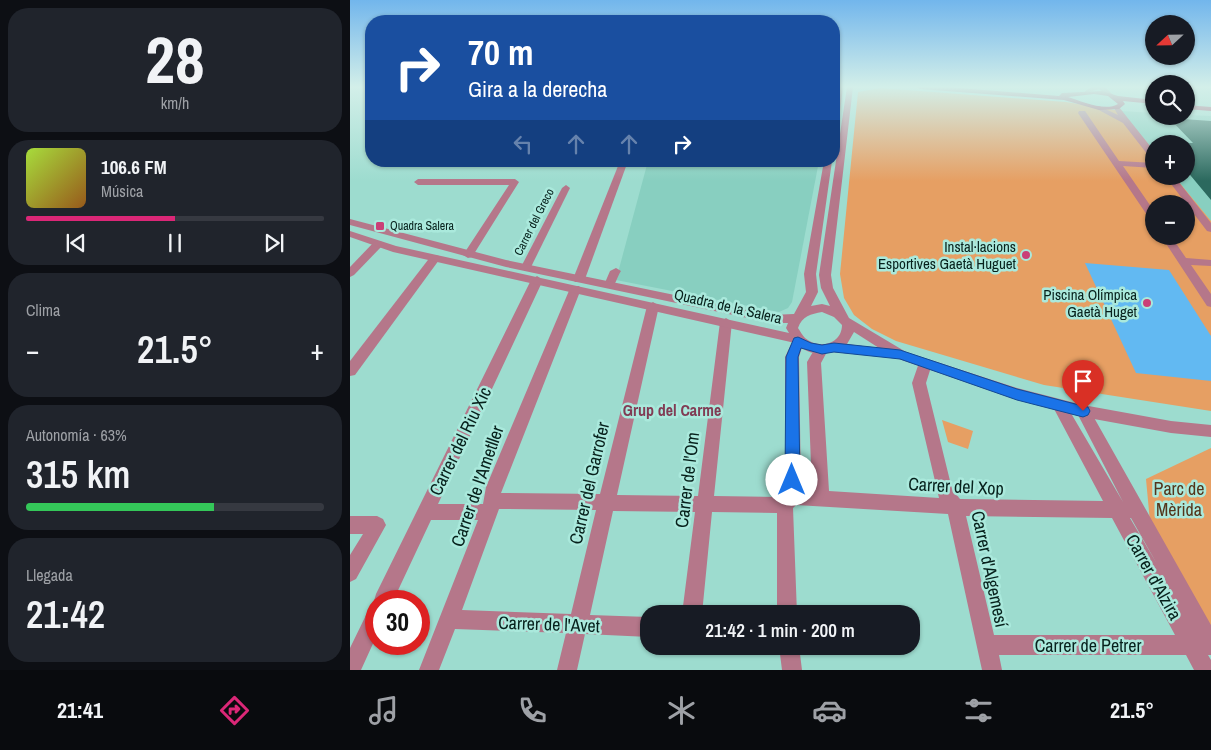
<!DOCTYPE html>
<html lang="es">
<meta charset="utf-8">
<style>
:root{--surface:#171b24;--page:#20242c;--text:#f1f3f6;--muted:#9ea1a6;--line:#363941;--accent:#db2777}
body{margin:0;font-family:"Archivo Narrow",sans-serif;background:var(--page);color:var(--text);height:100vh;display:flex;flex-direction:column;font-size:19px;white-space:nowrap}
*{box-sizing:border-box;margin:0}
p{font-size:16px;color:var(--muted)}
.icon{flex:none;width:28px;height:28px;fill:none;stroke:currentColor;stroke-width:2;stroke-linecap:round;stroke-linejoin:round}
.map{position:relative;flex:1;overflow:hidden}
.panel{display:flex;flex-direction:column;gap:8px;padding:8px;background:#0d0f14;width:350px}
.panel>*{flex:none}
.guide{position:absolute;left:15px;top:15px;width:475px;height:152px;border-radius:20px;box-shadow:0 1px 4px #0004;background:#1a4fa0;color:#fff;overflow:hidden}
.needle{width:32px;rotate:248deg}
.tools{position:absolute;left:795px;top:15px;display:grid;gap:10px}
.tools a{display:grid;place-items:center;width:50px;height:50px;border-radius:50%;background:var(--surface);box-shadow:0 1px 4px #0004;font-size:25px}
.speed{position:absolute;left:15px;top:590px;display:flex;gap:10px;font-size:25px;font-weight:700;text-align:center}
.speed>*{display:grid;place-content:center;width:65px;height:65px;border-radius:50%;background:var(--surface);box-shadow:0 1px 4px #0004;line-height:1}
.speed .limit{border:8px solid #d22;background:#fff;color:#111}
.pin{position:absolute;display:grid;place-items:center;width:42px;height:42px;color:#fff;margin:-51px -21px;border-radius:50% 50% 50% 0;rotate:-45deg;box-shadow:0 0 5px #0007}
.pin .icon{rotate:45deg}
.me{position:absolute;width:55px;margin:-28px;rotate:0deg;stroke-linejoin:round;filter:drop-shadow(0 0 4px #0008)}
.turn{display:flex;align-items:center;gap:18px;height:105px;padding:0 20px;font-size:22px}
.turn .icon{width:65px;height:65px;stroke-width:2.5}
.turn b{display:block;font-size:35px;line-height:42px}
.lanes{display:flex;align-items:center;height:48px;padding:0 20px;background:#0003;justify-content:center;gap:25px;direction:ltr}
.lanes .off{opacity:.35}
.big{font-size:38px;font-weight:600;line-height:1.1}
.panel .widget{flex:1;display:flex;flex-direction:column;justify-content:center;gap:8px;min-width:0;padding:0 18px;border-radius:20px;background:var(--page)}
.panel .dial{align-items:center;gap:0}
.dial b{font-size:65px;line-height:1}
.song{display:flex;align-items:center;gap:15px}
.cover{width:60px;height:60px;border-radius:8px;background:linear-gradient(135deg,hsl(80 70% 55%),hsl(30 70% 35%))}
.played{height:5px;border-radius:2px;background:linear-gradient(90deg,var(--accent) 50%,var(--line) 50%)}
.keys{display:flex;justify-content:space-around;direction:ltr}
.heat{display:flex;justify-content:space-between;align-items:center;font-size:28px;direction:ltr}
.charge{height:8px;border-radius:4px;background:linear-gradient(90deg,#34c759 63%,var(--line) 0)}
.trip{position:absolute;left:290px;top:605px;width:280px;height:50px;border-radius:20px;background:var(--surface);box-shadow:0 1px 4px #0004;font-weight:600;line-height:50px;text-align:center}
.menu{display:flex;height:80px;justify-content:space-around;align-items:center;background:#090b0e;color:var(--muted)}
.menu .icon{width:35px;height:35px}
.menu .current{color:var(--accent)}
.menu b{font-size:22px;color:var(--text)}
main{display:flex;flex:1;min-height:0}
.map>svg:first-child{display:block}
</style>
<main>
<section class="panel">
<div class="widget dial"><b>28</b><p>km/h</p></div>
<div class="widget">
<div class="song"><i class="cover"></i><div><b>106.6 FM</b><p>Música</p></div></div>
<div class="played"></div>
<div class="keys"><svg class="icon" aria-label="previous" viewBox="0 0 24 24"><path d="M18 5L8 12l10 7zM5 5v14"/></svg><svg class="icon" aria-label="pause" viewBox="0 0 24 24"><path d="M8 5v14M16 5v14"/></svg><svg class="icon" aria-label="next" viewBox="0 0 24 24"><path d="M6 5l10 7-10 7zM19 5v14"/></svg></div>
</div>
<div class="widget"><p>Clima</p>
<div class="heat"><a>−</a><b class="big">21.5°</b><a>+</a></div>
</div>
<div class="widget"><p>Autonomía · 63%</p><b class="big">315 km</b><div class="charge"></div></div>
<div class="widget"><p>Llegada</p><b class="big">21:42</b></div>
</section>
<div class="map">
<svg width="861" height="670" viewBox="0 0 861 670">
<rect width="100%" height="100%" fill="#9ddccf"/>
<g fill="#88cfc0">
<path d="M 771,111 L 804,113 L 804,116 L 836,116 L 836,115 L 861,116 L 861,221 L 824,176 L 836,176 L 836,144 L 804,144 L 804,151 Z"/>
<path d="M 298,161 L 469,161 L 442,302 L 438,308 L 429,312 L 266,280 Z"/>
</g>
<g fill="#e69f63" fill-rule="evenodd">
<path d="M 530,88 L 716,102 L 771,111 L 804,151 L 804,176 L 824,176 L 861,221 L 861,411 L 694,385 L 546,341 L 522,329 L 504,315 L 494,298 L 490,274 L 508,92 ZM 804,204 L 836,204 L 836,236 L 804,236 Z"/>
<path d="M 592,420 L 623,431 L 618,449 L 598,442 Z"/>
<path d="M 861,448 L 861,630 L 800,522 L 796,479 Z"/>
</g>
<path fill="#62b9f2" d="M 735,263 L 819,270 L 861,336 L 861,381 L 786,373 Z"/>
<path fill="#2b695e" d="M 819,118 L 861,121 L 861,200 L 836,170 L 836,143 L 843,143 Z"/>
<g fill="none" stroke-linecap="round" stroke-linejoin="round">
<path fill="#b5778a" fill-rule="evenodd" d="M 266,268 L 271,271 C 267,276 266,287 259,288 L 255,287 L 254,285 L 260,271 Z"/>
<g fill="#b5778a" fill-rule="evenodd">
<path d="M 742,87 L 755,87 L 763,95 L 758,96 L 749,89 L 735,93 L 735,91 Z"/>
<path d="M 749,106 L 768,115 L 764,108 L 769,107 L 804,151 L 804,159 L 801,159 L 773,123 L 747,109 L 746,108 Z"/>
<path d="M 729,111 L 735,111 L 769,161 L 804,163 L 804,168 L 773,166 L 804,211 L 804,221 L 799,218 L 728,113 Z"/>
<path d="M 270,161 L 278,161 L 235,279 L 233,282 L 225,282 L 223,279 Z"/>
<path d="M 815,176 L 824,176 L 861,223 L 861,232 L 857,231 Z"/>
<path d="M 165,179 L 169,182 L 122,257 L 118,258 L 113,255 L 159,185 L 68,185 L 64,182 L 68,179 Z"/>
<path d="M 216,185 L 220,188 L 181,267 L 180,269 L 172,269 L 171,267 L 212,188 Z"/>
<path d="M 811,236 L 821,236 L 836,258 L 861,260 L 861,266 L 841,265 L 861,294 L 861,307 L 857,306 Z"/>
<path d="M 28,241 L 32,242 L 33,244 L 32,246 L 4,275 L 0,277 L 0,267 L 24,242 Z"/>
<path d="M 85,255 L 89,256 L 90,258 L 89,260 L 5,375 L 0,376 L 0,361 L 81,256 Z"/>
<path d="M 187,276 L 193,280 L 88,504 L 133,504 L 136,487 L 221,286 L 229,286 L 231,289 L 151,493 L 250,494 L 297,306 L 303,302 L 309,306 L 267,495 L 348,496 L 370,322 L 376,318 L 382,322 L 364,496 L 432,497 L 435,494 L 435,357 L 444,338 L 452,338 L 454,341 L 449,357 L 451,490 L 462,490 L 457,362 C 462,354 466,343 477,347 L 478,350 L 471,363 L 479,491 L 589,498 L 562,383 L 570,360 L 580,360 L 582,364 L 576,383 L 602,489 L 610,499 L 753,501 L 703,407 L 705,403 L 710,401 L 715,403 L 773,502 L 726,411 L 728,407 L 733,405 L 738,407 L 861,625 L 861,655 L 858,655 L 861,660 L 861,670 L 844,670 L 836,655 L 649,655 L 652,670 L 632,670 L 598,514 L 446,505 L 443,508 L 447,614 L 427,614 L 427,513 L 362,512 L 352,614 L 332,614 L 345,512 L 263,511 L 240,615 L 299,617 L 299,637 L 235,634 L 227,670 L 207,670 L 216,633 L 105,629 L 89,670 L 69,670 L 128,520 L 81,520 L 43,601 L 26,601 L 26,637 L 11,670 L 0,670 L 0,648 L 19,609 L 26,606 L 24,601 L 26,594 L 181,280 ZM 149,509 L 246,510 L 221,614 L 112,610 ZM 616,516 L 762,518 L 825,635 L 644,635 ZM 780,518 L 781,518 L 807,564 Z"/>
<path d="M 0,516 L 27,516 L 33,519 L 36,525 L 6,579 L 0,582 L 0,555 L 13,534 L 0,534 Z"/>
<path d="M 429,646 L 449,646 L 452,670 L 432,670 Z"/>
</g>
<g fill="#b5778a" fill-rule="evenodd">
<path d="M 487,87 L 493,87 L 488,127 L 484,129 L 484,106 Z"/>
<path d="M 497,87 L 503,87 L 481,275 L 483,288 L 499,318 L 556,352 L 667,388 L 733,405 L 821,421 L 861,425 L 861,437 L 821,433 L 733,417 L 667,400 L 546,358 L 482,352 C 468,356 456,353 445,343 L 43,252 L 0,237 L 0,231 L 46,246 L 439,333 L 436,328 L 438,323 L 421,323 L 156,267 L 0,225 L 0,219 L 156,260 L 421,315 L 444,314 L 456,292 L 454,274 L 474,161 L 482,161 L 466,274 L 468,292 L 461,306 L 472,304 L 480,306 L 471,288 L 469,275 ZM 472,312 L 484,317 L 492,325 C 492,344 469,350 455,338 C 453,336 450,331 448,328 C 452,316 461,314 472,312 ZM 504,332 L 529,348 L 497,344 Z"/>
</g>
<g fill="#a34b6a" fill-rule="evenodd">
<path d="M 567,87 L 597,87 L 709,96 L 712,93 L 752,91 L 768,96 L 804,100 L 804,104 L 773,101 L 775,104 L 769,109 L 749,110 L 714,100 L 570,89 ZM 744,94 L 758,96 L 768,104 C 755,112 731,101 718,97 Z"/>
<path d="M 836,105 L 861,107 L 861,111 L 836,109 Z"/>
</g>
</g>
<linearGradient id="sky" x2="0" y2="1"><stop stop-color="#72b6ec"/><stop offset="0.48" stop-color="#d3efe9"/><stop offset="1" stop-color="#d3efe9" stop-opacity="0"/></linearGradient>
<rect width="861" height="181" fill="url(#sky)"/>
<path fill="#1a73e8" stroke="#114b97" d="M 448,337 L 461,343 L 472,345 L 484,343 L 550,350 L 667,389 L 733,406 L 738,407 L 740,411 L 738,415 L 733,417 L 667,400 L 550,359 L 484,352 L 472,354 L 451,348 L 448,357 L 450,480 L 448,484 L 442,486 L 437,484 L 435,480 L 436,357 L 444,338 Z"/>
<g fill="#ca4077" stroke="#aae9dc" stroke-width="2">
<rect x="25" y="221" width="10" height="10" rx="2.5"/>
<circle cx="676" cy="255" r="5"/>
<circle cx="797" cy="303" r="5"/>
</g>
<g text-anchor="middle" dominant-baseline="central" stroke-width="5" stroke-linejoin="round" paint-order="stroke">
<g font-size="12" fill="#07211c" stroke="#aae9dc">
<text transform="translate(184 222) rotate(-63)">Carrer del Greco</text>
</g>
<g font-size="12" fill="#07211c" stroke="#aae9dc" text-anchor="start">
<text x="40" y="226">Quadra Salera</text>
</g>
<g font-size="15" fill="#07211c" stroke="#aae9dc" text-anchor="end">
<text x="666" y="246">Instal·lacions<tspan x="666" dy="17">Esportives Gaetà Huguet</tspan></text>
<text x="787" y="294">Piscina Olímpica<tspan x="787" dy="17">Gaetà Huget</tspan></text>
</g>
<g font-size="15" fill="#07211c" stroke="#aae9dc">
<text transform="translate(378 306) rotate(13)">Quadra de la Salera</text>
</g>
<g font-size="16" font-weight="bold" fill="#813c54" stroke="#aae9dc">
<text x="322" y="410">Grup del Carme</text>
</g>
<g font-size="18" fill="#07211c" stroke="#aae9dc">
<text transform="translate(110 441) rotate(-64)">Carrer del Riu Xic</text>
<text transform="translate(337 480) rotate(-83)">Carrer de l'Om</text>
<text transform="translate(239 483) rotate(-77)">Carrer del Garrofer</text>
<text transform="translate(127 486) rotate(-71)">Carrer de l'Ametller</text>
<text transform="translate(606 486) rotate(3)">Carrer del Xop</text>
<text transform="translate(640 569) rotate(78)">Carrer d'Algemesí</text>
<text transform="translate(804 577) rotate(61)">Carrer d'Alzira</text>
<text transform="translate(199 624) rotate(2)">Carrer de l'Avet</text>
<text x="738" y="645">Carrer de Petrer</text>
</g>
<g font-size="18" fill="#54351b" stroke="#aae9dc">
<text x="829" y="488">Parc de<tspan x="829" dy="21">Mèrida</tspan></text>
</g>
</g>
</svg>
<div class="tools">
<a><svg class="needle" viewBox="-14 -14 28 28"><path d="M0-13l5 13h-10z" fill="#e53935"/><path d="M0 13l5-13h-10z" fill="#9ea1a6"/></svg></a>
<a><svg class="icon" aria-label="search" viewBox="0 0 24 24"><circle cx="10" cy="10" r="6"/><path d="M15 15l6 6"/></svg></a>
<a>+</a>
<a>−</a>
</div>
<div class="speed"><div class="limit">30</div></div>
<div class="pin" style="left:733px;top:411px;background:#d93025"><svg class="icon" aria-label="arrive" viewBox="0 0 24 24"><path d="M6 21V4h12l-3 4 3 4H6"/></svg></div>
<svg class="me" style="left:442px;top:480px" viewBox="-20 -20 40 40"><circle r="19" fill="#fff"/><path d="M0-13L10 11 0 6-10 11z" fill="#1a73e8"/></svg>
<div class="trip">21:42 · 1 min · 200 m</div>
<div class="guide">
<div class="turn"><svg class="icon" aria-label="right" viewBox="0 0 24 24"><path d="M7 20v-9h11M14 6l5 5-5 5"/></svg><div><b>70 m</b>Gira a la derecha</div></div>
<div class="lanes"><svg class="icon off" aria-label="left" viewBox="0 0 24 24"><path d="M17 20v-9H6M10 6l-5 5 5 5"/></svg><svg class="icon off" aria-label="ahead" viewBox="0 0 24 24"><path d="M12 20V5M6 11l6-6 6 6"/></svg><svg class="icon off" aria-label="ahead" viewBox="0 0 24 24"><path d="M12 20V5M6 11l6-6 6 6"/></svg><svg class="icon" aria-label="right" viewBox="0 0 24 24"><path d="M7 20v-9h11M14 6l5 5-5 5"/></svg></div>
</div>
</div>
</main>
<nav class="menu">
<b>21:41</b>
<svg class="icon current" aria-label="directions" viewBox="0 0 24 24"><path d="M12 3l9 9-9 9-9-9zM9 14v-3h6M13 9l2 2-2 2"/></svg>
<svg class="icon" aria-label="music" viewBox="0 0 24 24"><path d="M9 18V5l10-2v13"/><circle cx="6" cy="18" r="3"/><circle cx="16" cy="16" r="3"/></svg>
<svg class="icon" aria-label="phone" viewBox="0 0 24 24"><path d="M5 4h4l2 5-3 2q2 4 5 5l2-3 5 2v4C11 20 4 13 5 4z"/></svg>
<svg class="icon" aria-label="climate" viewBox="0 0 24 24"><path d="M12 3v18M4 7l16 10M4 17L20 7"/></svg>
<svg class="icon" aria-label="car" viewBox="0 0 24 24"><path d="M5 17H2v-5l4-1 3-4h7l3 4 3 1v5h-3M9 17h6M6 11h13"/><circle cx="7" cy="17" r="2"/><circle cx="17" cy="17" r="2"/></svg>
<svg class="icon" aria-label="filters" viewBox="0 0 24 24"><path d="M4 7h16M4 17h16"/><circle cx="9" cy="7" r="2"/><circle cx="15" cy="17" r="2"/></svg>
<b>21.5°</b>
</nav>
